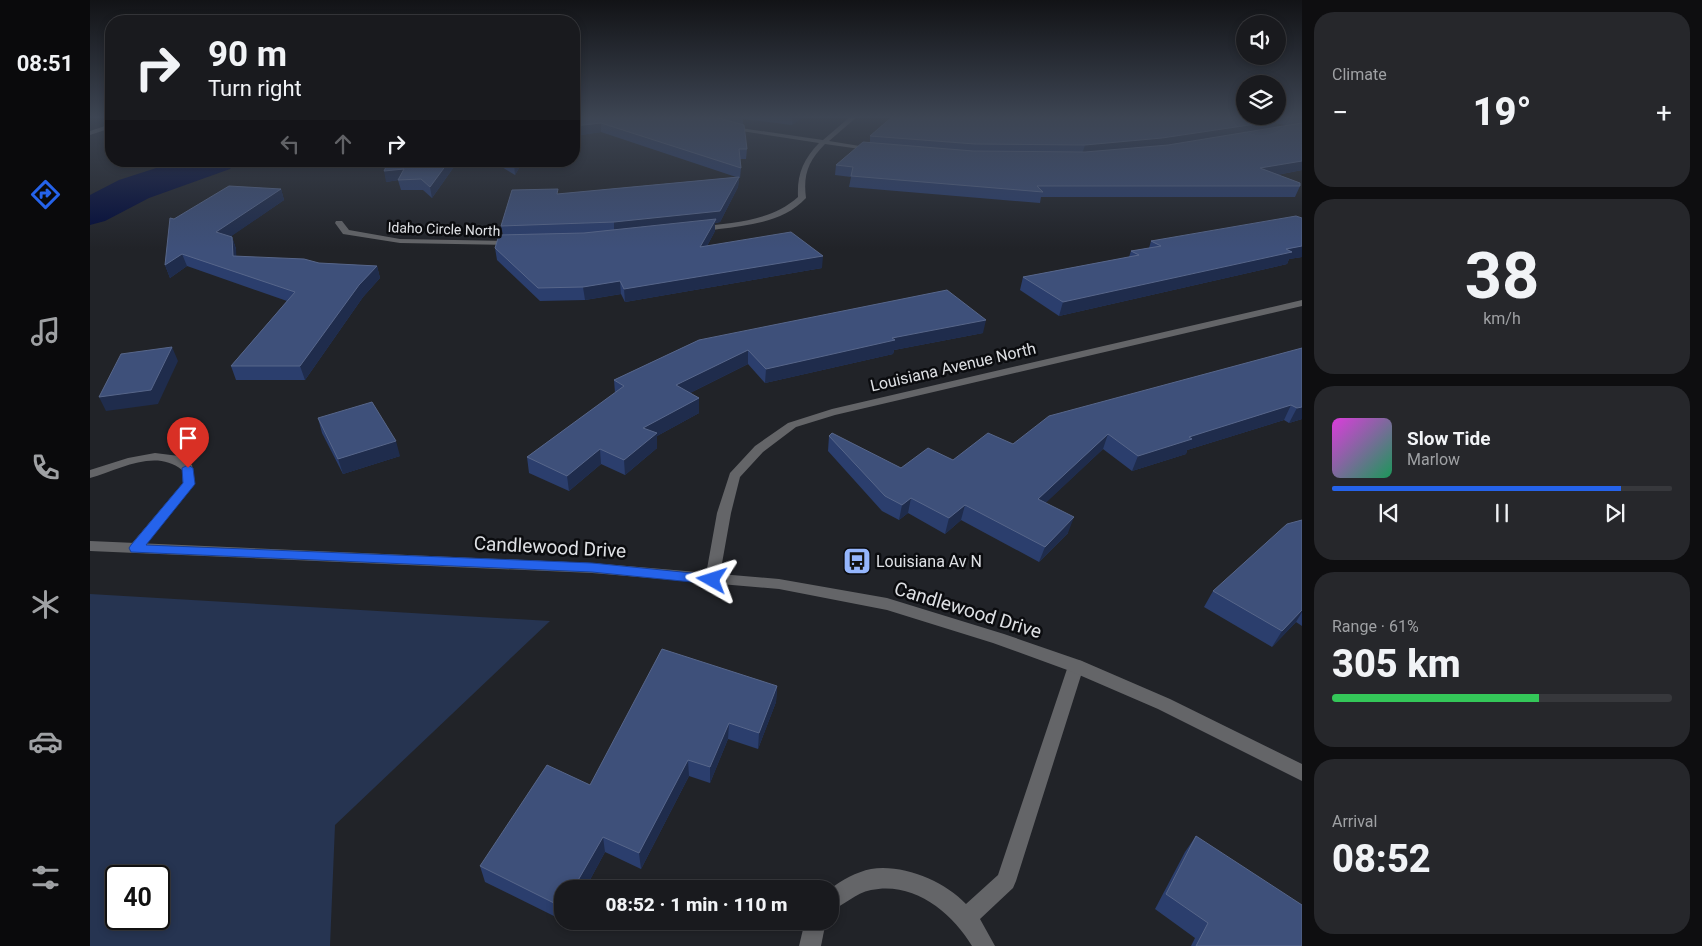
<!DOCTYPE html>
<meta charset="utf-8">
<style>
:root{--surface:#191a1e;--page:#26272b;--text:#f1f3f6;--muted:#9fa1a4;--line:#37383c;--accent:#2563eb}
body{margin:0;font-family:Roboto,sans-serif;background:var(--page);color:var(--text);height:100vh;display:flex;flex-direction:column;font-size:19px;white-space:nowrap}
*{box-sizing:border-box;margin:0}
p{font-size:16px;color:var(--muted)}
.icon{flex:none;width:28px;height:28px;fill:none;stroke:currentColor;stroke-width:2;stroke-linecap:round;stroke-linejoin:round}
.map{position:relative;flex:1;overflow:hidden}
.details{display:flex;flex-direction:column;gap:12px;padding:12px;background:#0e0e10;width:400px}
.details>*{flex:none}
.top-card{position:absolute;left:15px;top:15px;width:475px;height:152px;border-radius:20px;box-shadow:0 2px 8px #0003,0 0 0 1px var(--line);background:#191a1e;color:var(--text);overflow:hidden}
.buttons{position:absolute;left:1146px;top:15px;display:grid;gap:10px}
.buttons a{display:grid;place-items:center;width:50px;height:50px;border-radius:50%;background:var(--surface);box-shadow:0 2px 8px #0003,0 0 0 1px var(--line);font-size:25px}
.speed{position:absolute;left:15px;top:865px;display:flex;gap:10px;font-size:25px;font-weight:700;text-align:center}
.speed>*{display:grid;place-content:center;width:65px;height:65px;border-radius:50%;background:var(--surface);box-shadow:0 2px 8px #0003,0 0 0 1px var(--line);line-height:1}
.speed .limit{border:2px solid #111;border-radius:8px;background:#fff;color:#111}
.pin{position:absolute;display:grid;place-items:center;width:42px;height:42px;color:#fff;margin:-51px -21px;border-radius:50% 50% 50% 0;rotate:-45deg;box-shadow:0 0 5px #0007}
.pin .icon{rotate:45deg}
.me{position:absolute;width:55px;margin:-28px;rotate:276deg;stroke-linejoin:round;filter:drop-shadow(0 0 4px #0008)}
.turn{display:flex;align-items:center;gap:18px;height:105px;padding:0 20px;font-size:22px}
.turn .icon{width:65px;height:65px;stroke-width:2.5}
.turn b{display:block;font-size:35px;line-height:42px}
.lanes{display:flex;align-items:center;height:48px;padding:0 20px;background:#0003;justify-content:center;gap:25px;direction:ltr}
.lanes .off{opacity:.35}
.big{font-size:38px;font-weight:800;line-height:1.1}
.details .widget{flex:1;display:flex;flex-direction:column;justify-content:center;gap:8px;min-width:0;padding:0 18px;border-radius:20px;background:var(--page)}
.details .dial{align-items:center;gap:0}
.dial b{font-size:65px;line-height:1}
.song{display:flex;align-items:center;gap:15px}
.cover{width:60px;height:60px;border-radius:8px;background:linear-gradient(135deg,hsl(300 70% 55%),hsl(150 70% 35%))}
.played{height:5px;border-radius:2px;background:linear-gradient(90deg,var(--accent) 85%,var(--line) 85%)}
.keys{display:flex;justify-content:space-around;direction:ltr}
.heat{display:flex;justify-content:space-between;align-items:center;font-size:28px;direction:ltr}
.charge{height:8px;border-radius:4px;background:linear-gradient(90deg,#34c759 61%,var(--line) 0)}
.trip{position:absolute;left:464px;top:880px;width:285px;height:50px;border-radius:20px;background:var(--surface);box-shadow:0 2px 8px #0003,0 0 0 1px var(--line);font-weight:800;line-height:50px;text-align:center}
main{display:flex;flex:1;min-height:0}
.tab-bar{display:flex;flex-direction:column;width:90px;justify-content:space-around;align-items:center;background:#0a0a0c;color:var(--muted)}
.tab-bar .icon{width:35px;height:35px}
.tab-bar .selected{color:var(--accent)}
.tab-bar b{font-size:22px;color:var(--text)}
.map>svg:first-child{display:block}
</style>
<main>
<nav class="tab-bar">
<b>08:51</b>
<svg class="icon selected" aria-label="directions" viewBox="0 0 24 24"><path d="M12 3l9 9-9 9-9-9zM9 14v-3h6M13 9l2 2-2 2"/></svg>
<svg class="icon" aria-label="music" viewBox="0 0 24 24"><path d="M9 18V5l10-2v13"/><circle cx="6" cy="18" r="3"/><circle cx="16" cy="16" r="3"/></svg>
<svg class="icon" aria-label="phone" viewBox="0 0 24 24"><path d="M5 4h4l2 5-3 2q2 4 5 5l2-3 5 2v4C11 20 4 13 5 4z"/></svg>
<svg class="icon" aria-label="climate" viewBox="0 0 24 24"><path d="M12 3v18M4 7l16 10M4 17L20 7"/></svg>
<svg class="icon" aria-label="car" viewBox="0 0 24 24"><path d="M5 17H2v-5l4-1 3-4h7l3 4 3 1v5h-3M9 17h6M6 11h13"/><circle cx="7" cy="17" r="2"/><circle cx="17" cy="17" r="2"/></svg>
<svg class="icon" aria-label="filters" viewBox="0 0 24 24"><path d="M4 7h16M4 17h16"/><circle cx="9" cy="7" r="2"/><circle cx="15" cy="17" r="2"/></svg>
</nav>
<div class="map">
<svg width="1212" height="946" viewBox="0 0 1212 946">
<rect width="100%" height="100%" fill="#212328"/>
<path fill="#263451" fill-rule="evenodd" d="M 0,594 L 460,621 L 245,825 L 240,946 L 0,946 ZM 26,876 L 69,876 L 69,919 L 26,919 Z"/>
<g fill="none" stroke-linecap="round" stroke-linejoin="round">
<path fill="#010a39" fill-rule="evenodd" d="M 88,161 L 146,161 L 140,169 L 59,198 L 15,221 L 0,225 L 0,195 L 29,180 Z"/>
<g fill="#646568" fill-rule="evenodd">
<path d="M 761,116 L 768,116 L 739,141 L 782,148 L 784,151 L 735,144 C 718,161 713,175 716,198 C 694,222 659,225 629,229 C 621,230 613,232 605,231 L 604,229 L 608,227 C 643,222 680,222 708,197 C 707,174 713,160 729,143 L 639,129 L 637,126 L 733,140 Z"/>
<path d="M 21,124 L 21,128 L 0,135 L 0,131 Z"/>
<path d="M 246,221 L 252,221 L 259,230 L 310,239 L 422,241 L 426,243 L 422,245 L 310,243 L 253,234 L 245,223 Z"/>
<path d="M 1212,300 L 1212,306 L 745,415 L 706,427 L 673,452 L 650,477 L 641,513 L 629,580 L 627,584 L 617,584 L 615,580 L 627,513 L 640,473 L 665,446 L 698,423 L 742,409 Z"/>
<path d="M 65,453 L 89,456 L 102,465 L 105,484 L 50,551 L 40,551 L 38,548 L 93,483 L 92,470 C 65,448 29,470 0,478 L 0,470 L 38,458 Z"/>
<path d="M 986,660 L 992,661 L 994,666 L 926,881 L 923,888 L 890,919 L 905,946 L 882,946 C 862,912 823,881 781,890 C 765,893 755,905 740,911 L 740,889 C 752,880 766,872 781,869 C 813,864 854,881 876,904 L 908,875 L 978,666 L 980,661 Z"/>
<path d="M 715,921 L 736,921 L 731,946 L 709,946 Z"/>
</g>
<path fill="#646568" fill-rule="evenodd" d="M 0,541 L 502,563 L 689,579 L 797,598 L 914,634 L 992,661 L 1080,699 L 1212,764 L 1212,781 L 1068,709 L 980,671 L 903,643 L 797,610 L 689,589 L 502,573 L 0,551 Z"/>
</g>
<g fill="#2b3e6d" fill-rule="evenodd">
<path d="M 484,116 L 714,116 L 702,125 L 653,119 L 653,125 L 657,149 L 656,159 L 650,159 L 651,168 L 650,178 L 649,178 L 648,187 L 630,222 L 625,223 L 625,231 L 617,246 L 732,268 L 535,302 L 531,294 L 495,300 L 450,301 L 407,260 L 405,248 L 413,235 L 411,226 L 469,194 L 646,177 L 511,132 L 484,136 Z"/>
<path d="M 803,116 L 1212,116 L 1212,170 L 1187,175 L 1210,186 L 1205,197 L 951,197 L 950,203 L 759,187 L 761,177 L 745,175 L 746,165 L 780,142 L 780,136 ZM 1185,123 L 1195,125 L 1198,125 L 1183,127 Z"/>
<path d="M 299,161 L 368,161 L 342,198 L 333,190 L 311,190 L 308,180 L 296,182 Z"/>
<path d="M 402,161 L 433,161 L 425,175 Z"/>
<path d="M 191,189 L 194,200 L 141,236 L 142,237 L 146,249 L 146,256 L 229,263 L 287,266 L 290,278 L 273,297 L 215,380 L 146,380 L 141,366 L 197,301 L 97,266 L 80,278 L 75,265 L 84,219 Z"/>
<path d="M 1212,218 L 1212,257 L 1199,259 L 1197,264 L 969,316 L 930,290 L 933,277 L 1039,257 L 1041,251 L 1059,248 L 1061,241 Z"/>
<path d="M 893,333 L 804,350 L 803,354 L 675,383 L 658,364 L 600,393 L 609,398 L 609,413 L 567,436 L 567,448 L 535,475 L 511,464 L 479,491 L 439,473 L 437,457 L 525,393 L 524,380 L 609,340 Z"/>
<path d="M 1212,348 L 1212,419 L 1199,423 L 1194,420 L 1097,450 L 1096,454 L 1042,471 L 1013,449 L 955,503 L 978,533 L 949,562 L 871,520 L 855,534 L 818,513 L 809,520 L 792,511 L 738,451 L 739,436 L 811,468 L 863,460 L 923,444 Z"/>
<path d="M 228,418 L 310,456 L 253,474 L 232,433 Z"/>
<path d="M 1212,520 L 1212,626 L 1206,622 L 1182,647 L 1114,607 L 1123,591 Z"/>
<path d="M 687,686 L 686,702 L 668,749 L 638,739 L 620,783 L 599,776 L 551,869 L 515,852 L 495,889 L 472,889 L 472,920 L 395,882 L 390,866 L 500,785 Z"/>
<path d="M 1106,836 L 1212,946 L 1101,946 L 1105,938 L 1065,909 L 1095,852 Z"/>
</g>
<g fill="#1f2c4c">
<path d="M 703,116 L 714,116 L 702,125 Z"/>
<path d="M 1186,121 L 1182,130 L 1069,148 L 992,154 L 995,145 Z"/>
<path d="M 511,123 L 511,132 L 484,136 L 484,126 Z"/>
<path d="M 359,161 L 368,161 L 342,198 L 340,187 Z"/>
<path d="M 426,161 L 433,161 L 425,175 L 424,164 Z"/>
<path d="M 1212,161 L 1212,170 L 1165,179 L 1170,168 Z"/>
<path d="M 314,169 L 316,179 L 296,182 L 294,171 Z"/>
<path d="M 649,177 L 648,187 L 630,222 L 625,223 L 625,231 L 610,259 L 524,234 L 524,222 Z"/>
<path d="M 191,189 L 194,200 L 130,244 L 126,232 Z"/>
<path d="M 142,237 L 146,249 L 147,268 L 143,256 Z"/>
<path d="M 1212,246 L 1212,257 L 1199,259 L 1197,264 L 969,316 L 973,302 Z"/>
<path d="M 92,254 L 97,266 L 80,278 L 75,265 Z"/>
<path d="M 733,256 L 732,268 L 535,302 L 534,289 Z"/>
<path d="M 287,266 L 290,278 L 273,297 L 215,380 L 210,366 L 269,285 Z"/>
<path d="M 530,281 L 531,294 L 495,300 L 493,287 Z"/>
<path d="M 896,320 L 893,333 L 804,350 L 803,354 L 675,383 L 676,369 L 802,338 Z"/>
<path d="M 82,347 L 88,361 L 68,404 L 16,411 L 9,397 Z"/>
<path d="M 658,350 L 658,364 L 586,400 L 586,385 Z"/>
<path d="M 609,398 L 609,413 L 567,436 L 567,448 L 535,475 L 534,460 L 553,428 Z"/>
<path d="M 1201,405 L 1194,420 L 1097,450 L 1096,454 L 1042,471 L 1048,456 L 1099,437 Z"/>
<path d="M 1212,407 L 1212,419 L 1199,423 L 1207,408 Z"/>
<path d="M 1018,434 L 1013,449 L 943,515 L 948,499 Z"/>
<path d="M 306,441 L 310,456 L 253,474 L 248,459 Z"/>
<path d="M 510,449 L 511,464 L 479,491 L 477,476 Z"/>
<path d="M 821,498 L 818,513 L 809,520 L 812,505 Z"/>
<path d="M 875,505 L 871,520 L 855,534 L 859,518 Z"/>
<path d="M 984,517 L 978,533 L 949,562 L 955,547 Z"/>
<path d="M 1212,610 L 1212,612 L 1206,622 L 1182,647 L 1192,631 Z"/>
<path d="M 687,686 L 686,702 L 668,749 L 669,733 Z"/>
<path d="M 639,723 L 638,739 L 620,783 L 620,767 Z"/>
<path d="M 598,760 L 599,776 L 551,869 L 549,853 Z"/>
<path d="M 513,837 L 515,852 L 495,889 L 483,889 Z"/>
</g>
<g fill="#3e507a" stroke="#57668a">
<path d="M 484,116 L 621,116 L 654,125 L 657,149 L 649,149 L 651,168 L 511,123 L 484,126 Z"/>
<path d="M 803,116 L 1172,116 L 1186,121 L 1072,138 L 995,145 L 885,144 L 780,136 Z"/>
<path d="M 1212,123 L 1212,161 L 1170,168 L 1210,183 L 1210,186 L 947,186 L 953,192 L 761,176 L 763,167 L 746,165 L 773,142 L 883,151 L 995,152 L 1078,145 Z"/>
<path d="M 299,161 L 359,161 L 340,187 L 331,179 L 308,180 L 314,169 L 294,171 Z"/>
<path d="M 418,161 L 426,161 L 424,164 Z"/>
<path d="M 649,177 L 630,211 L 524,222 L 411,226 L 422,190 L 468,189 L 467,194 Z"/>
<path d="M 139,186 L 191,189 L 126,232 L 142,237 L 143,256 L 214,259 L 229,263 L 287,266 L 269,285 L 210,366 L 141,366 L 205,292 L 92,254 L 75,265 L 80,218 L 84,219 Z"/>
<path d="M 1206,216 L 1212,218 L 1212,246 L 1196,249 L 1202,252 L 973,302 L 933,277 L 1049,255 L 1041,251 L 1071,246 L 1061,241 Z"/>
<path d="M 626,219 L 610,247 L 701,232 L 733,256 L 534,289 L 530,281 L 493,287 L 448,288 L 405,248 L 409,235 L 494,233 Z"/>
<path d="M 857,290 L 896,320 L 802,338 L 805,340 L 676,369 L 658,350 L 586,385 L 609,398 L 553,428 L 567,433 L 534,460 L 510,449 L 477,476 L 437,457 L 534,386 L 524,380 L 609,340 Z"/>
<path d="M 82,347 L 61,390 L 9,397 L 31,354 Z"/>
<path d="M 1212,348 L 1212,407 L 1207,408 L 1201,405 L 1099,437 L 1102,439 L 1048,456 L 1018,434 L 948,499 L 984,517 L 955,547 L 875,505 L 859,518 L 821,498 L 812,505 L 795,496 L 739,436 L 742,433 L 811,468 L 838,448 L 863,460 L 898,433 L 923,444 L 959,416 Z"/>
<path d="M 282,402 L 306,441 L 248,459 L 228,418 Z"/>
<path d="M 1212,520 L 1212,610 L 1192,631 L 1123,591 L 1197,524 Z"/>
<path d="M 572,649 L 687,686 L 669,733 L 639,723 L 620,767 L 598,760 L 549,853 L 513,837 L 483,889 L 472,889 L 472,907 L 390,866 L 457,765 L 500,785 Z"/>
<path d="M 1106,836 L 1212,905 L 1212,946 L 1106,946 L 1118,923 L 1076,894 Z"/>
</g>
<linearGradient id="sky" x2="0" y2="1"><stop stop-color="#121316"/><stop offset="0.47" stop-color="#3d4553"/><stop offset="1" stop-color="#3d4553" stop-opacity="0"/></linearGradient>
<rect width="1212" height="249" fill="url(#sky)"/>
<path fill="#2563eb" stroke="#184099" d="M 98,465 L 103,468 L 105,484 L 56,545 L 502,563 L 622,575 L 629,580 L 622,584 L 502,572 L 41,552 L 39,548 L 41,545 L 93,483 L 92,468 Z"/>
<defs>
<symbol id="bus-square" viewBox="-11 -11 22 22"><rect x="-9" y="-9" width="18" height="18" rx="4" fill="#95b6fd" stroke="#0b0c0f"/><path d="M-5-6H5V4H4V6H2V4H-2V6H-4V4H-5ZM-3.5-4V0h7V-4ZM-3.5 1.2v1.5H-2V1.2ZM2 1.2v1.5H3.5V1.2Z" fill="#111"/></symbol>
</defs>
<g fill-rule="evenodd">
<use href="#bus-square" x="751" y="545" width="32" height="32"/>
</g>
<g text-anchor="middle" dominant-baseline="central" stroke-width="5" stroke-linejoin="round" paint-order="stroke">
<g font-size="14" fill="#dee0e4" stroke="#0b0c0f">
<text transform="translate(354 229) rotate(2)">Idaho Circle North</text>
</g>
<g font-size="16" fill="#dee0e4" stroke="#0b0c0f">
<text transform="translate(863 367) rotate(-13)">Louisiana Avenue North</text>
</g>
<g font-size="16" fill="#dee0e4" stroke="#0b0c0f" text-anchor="start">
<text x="786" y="561">Louisiana Av N</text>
</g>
<g font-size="19" fill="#dee0e4" stroke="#0b0c0f">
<text transform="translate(460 547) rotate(3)">Candlewood Drive</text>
<text transform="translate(878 610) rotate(17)">Candlewood Drive</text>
</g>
</g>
</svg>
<div class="buttons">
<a><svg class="icon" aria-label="sound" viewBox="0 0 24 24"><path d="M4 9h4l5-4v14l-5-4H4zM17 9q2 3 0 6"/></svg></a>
<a><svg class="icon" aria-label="layers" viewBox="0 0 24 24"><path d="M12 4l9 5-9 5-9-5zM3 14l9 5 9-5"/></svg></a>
</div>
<div class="speed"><div class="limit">40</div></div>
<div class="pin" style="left:98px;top:468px;background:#d93025"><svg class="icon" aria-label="arrive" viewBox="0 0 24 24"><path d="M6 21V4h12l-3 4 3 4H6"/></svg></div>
<svg class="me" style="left:622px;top:580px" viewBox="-20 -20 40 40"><path d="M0-17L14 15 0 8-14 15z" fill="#2563eb" stroke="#fff" stroke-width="4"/></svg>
<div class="trip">08:52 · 1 min · 110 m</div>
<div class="top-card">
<div class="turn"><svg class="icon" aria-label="right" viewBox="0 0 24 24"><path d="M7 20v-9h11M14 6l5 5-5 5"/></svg><div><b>90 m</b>Turn right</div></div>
<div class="lanes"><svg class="icon off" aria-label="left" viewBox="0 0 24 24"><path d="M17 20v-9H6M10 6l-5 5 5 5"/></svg><svg class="icon off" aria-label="ahead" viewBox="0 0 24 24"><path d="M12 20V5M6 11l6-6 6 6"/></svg><svg class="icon" aria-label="right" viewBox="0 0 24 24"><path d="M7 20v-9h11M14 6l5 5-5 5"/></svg></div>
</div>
</div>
<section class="details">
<div class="widget"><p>Climate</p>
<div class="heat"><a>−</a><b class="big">19°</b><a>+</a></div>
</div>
<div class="widget dial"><b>38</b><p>km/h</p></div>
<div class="widget">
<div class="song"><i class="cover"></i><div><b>Slow Tide</b><p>Marlow</p></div></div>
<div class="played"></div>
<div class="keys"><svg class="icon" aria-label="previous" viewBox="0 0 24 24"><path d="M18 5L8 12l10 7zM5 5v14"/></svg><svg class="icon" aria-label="pause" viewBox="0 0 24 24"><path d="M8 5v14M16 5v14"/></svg><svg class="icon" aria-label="next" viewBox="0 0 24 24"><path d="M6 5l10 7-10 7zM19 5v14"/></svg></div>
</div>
<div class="widget"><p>Range · 61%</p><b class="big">305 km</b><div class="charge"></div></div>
<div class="widget"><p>Arrival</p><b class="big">08:52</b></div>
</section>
</main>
